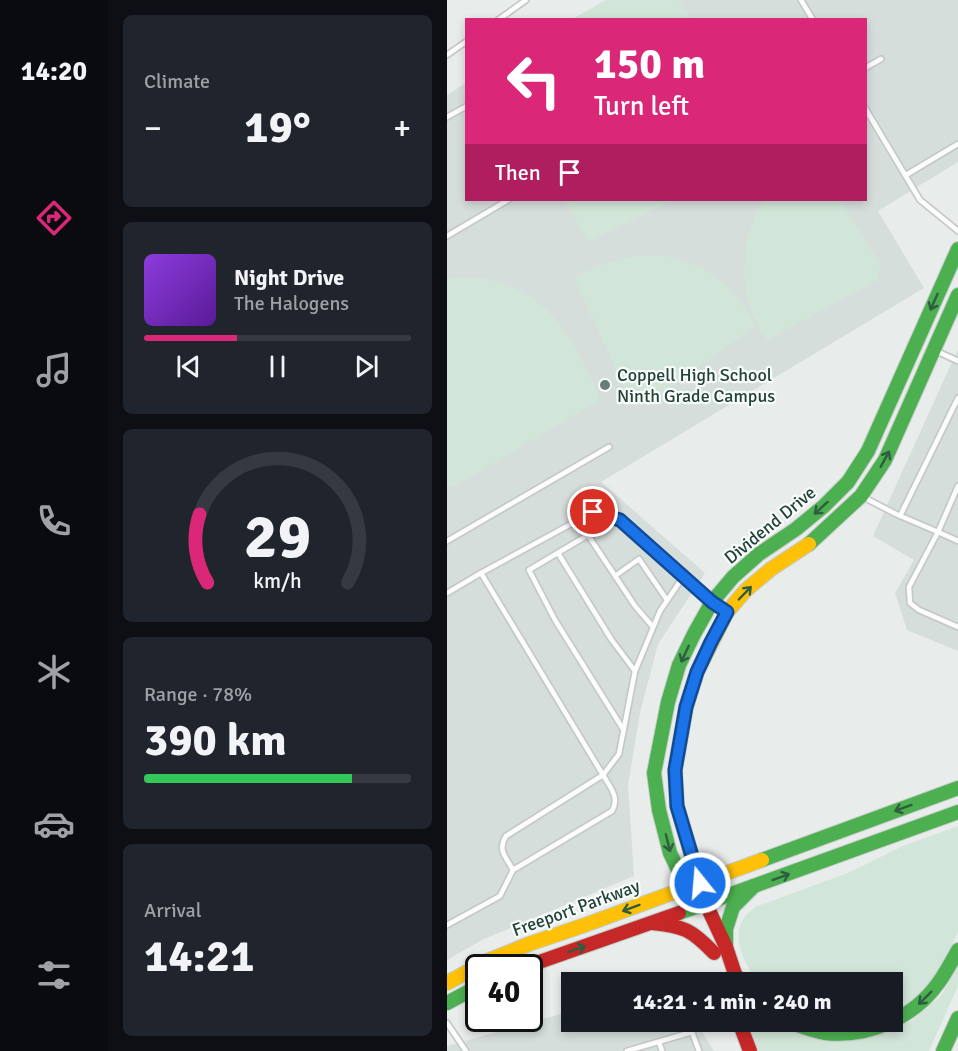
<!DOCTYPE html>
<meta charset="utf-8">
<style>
:root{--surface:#171b24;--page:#20242c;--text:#f1f3f6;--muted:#9ea1a6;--line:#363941;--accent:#db2777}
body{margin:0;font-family:Signika,sans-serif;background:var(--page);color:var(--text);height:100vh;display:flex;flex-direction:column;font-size:22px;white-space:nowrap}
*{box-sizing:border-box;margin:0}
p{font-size:20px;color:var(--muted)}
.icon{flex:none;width:33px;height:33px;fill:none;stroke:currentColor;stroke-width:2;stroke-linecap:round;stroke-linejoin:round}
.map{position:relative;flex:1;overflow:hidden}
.sheet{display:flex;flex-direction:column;gap:15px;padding:15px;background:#0d0f14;width:339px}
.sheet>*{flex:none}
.hud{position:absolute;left:18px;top:18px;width:402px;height:183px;border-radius:0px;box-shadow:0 3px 9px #0003;background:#db2777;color:#fff;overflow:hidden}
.speed{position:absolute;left:18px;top:954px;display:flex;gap:12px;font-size:30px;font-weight:700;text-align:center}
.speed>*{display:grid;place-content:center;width:78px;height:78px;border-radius:50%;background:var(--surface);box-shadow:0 3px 9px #0003;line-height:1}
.speed .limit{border:3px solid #111;border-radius:9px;background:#fff;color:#111}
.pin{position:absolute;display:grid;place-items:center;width:51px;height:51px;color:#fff;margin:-26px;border:3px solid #fff;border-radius:50%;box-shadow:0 2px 6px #0007}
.me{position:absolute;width:66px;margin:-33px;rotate:343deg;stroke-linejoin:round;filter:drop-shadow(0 0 4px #0008)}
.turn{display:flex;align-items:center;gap:21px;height:126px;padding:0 30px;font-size:27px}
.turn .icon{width:78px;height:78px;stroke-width:2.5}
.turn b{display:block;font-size:42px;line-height:51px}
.then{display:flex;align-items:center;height:57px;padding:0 30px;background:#0003;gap:12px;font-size:22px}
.big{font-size:45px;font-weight:700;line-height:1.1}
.sheet .card{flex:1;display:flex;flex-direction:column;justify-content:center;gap:9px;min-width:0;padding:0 21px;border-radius:9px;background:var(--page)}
.sheet .dial{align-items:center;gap:0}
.dial svg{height:156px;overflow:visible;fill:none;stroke:var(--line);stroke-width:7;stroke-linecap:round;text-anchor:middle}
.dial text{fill:var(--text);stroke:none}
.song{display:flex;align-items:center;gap:18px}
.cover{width:72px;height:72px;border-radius:9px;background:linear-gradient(135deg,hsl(270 70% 55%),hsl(270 70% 35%))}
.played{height:6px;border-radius:3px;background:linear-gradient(90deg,var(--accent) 35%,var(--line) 35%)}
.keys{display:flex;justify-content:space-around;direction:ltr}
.heat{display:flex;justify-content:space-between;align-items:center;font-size:33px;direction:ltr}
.charge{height:9px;border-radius:4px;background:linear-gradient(90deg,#34c759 78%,var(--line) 0)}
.trip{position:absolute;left:114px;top:972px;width:342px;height:60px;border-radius:0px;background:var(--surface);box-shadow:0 3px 9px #0003;font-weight:700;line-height:60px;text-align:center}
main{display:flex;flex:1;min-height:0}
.tab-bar{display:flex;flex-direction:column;width:108px;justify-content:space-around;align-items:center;background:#090b0e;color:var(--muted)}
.tab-bar .icon{width:42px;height:42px}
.tab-bar .current{color:var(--accent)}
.tab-bar b{font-size:27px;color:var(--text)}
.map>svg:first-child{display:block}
</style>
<main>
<nav class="tab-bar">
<b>14:20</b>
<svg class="icon current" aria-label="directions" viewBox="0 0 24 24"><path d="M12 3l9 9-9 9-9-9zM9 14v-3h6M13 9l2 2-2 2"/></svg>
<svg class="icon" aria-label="music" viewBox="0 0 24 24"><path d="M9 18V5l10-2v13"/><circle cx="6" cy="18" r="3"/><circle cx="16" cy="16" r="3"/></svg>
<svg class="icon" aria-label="phone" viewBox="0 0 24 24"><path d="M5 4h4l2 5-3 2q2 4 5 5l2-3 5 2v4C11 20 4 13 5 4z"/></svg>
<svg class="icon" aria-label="climate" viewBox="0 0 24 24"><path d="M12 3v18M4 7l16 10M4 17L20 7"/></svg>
<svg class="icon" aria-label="car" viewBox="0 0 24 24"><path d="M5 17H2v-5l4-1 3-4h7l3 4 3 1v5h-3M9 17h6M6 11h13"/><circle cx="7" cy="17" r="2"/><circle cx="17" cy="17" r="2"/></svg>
<svg class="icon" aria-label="filters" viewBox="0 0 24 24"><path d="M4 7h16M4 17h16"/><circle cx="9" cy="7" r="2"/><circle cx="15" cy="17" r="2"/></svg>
</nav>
<section class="sheet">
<div class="card"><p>Climate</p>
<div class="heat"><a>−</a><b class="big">19°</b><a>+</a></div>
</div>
<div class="card">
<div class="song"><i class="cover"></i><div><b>Night Drive</b><p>The Halogens</p></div></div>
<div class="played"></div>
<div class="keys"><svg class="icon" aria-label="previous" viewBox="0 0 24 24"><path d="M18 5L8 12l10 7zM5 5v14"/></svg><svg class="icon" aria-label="pause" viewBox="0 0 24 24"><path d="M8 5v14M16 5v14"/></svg><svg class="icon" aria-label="next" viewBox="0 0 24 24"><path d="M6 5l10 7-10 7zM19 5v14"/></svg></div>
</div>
<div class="card dial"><svg viewBox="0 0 100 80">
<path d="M14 69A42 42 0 1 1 86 69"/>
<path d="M14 69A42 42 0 0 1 10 34" stroke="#db2777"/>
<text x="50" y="56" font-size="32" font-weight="700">29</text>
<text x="50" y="72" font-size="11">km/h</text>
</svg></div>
<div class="card"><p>Range · 78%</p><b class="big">390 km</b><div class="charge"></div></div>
<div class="card"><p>Arrival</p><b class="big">14:21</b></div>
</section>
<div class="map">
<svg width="511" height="1051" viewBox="0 0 511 1051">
<rect width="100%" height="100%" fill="#e8edeb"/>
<g fill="#d6dedb">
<path d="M 159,0 L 511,0 L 511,162 L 431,211 L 477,288 L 154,482 L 258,573 L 211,644 L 193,713 L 181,785 L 187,876 L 35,940 L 0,960 L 0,95 L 19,83 L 20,200 L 418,200 L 418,20 L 126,19 Z"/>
<path d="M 511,349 L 511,651 L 460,630 L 448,593 L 467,560 L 426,536 Z"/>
<path d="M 124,1011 L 124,1022 L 249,1022 L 267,1051 L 0,1051 L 0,1046 Z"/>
</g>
<g fill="#d1e6d8">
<path d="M 159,0 L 230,0 L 245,19 L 126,19 Z"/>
<path d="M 117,200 L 227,200 L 141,241 Z"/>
<path d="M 318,200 L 393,200 L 433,264 L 430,280 L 320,340 C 315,332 310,324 306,315 C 292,281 295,229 318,200 Z"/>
<path d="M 187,256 L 221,256 L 256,268 L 283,289 L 298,307 L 308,326 L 209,398 L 179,391 L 127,278 L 153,265 Z"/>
<path d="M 11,277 C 21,278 31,277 40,279 C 86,290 108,313 131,353 C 140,369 148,383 152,400 L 8,486 L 0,484 L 0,280 Z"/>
<path d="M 511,826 L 511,932 L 492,971 L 467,1001 L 446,1014 L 446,982 L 310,982 C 299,965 283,938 297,918 C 300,914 305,910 308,907 L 401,873 L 456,846 Z"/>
<path d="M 511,965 L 511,986 L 482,1051 L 311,1051 L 300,1022 L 329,1022 L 364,1036 L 443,1032 L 467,1019 L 494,996 Z"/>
</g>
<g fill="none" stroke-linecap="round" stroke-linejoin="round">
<defs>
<g id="lane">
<path d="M 354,0 L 366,20"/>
<path d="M 51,20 L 79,0"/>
<path d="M 0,55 L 20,41"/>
<path d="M 418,68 L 434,59"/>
<path d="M 418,108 L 473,200 L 511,231"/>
<path d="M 0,117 L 20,106"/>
<path d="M 459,175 L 511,144"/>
<path d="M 0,236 L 61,200"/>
<path d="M 489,351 L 511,361"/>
<path d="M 511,486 L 491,532 L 511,541"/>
<path d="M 416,497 L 449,514 L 491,532 L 462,587 L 463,603 L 472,610 L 511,627"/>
<path d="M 453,516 L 511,398"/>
<path d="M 0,541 L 162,447"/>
<path d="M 111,553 L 164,639 L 188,671"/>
<path d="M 34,573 L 156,775 L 59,836 C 50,850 59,857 66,870"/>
<path d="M 168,576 L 192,559 L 220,600"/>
<path d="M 0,593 L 34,573 L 146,512 L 173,520 L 265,602 L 277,610"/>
<path d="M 176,729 L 108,620 L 82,570 L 141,535 L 188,606 L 206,627"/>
<path d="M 0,925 L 53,896 L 66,870 L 165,811 C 173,798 163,787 156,775 L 172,754 L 188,671 L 213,611 L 236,577"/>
<path d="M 0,1023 L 19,1051"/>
<path d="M 212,1042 L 215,1051"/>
<path d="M 180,1051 L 245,1032 L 252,1051"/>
</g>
<g id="fast">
<path d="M 362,544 L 414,496 L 438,460 L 511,295"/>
<path d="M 315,860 L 511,788"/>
<path d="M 249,907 L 223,853 L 212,810 L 207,773 L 221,702 L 232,665 L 247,634 L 265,602 L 286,577 L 312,554 L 349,529 L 377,506 L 401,482 L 421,451 L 511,249"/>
<path d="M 232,913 L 511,812"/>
<path d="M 279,945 L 279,929 L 286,907 L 307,886"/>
<path d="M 0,1003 L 32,986"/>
<path d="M 342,1022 C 354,1026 366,1031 378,1033 C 421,1038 467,1018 492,982 C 499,972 505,961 511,950"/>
<path d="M 496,1051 L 511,1018"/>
</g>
<g id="slow">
<path d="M 259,904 L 230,806 L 228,770 L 239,707 L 250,672 L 280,612 L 299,590 L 324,569 L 362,544"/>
<path d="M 0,983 L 40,961 L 82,944 L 138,925 L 315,860"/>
</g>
<g id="jam">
<path d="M 259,904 L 279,947 L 288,974 L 294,982"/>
<path d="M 205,923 C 237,926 245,930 267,953"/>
<path d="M 75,968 L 232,913"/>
<path d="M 292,1022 L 303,1051"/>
</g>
</defs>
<use href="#lane" stroke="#c5cac8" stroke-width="8"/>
<use href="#fast" stroke="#c3cbc8" stroke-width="16"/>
<use href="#slow" stroke="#c3cbc8" stroke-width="16"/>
<use href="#jam" stroke="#c3cbc8" stroke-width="16"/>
<use href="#lane" stroke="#fcfcfc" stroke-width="4.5"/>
<use href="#fast" stroke="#4caf50" stroke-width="14"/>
<use href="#slow" stroke="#ffc107" stroke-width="14"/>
<use href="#jam" stroke="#c62828" stroke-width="14"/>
</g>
<defs><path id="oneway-shaft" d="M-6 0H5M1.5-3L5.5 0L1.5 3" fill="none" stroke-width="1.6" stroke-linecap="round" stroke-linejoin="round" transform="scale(1.5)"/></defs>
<g stroke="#2e5d40">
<use href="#oneway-shaft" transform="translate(487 302) rotate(114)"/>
<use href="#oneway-shaft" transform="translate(438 459) rotate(-61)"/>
<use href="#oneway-shaft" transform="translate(374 508) rotate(138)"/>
<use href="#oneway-shaft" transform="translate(298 593) rotate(-46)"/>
<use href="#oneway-shaft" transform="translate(238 654) rotate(115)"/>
<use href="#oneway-shaft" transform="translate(456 808) rotate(160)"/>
<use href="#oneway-shaft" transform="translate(221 843) rotate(76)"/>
<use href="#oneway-shaft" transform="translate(334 877) rotate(-20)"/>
<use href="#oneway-shaft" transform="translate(184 908) rotate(160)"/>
<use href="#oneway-shaft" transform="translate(130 949) rotate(-19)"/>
<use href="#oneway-shaft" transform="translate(478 998) rotate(135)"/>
</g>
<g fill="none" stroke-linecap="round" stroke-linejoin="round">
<defs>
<path id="route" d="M 146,512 L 173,520 L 265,602 L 280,612 L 264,642 L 250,672 L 239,707 L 228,770 L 230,806 L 253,883"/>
</defs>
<use href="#route" stroke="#114b97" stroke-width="15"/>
<use href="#route" stroke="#1a73e8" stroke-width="10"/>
</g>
<circle fill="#697e78" stroke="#f7fbf9" stroke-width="2" cx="158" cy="385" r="6"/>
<g text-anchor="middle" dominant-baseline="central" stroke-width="4.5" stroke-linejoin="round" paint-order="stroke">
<g font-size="18" fill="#24423a" stroke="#f7fbf9" text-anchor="start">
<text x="170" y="375">Coppell High School<tspan x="170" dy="21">Ninth Grade Campus</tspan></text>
</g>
<g font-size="18" fill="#24423a" stroke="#f7fbf9">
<text transform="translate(323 525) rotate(-39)">Dividend Drive</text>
<text transform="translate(129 908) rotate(-20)">Freeport Parkway</text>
</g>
</g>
</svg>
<div class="speed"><div class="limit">40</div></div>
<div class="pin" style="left:146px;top:512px;background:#d93025"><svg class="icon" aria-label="arrive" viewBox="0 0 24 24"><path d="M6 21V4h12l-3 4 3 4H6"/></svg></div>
<svg class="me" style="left:253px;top:883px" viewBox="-20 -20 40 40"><circle r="17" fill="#1a73e8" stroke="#fff" stroke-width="3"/><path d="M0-11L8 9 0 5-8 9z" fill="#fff"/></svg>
<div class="trip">14:21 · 1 min · 240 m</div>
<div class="hud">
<div class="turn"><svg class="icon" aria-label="left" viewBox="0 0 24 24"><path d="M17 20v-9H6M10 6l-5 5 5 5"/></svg><div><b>150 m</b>Turn left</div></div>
<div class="then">Then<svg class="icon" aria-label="arrive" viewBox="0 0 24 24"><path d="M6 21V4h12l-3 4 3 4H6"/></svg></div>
</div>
</div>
</main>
